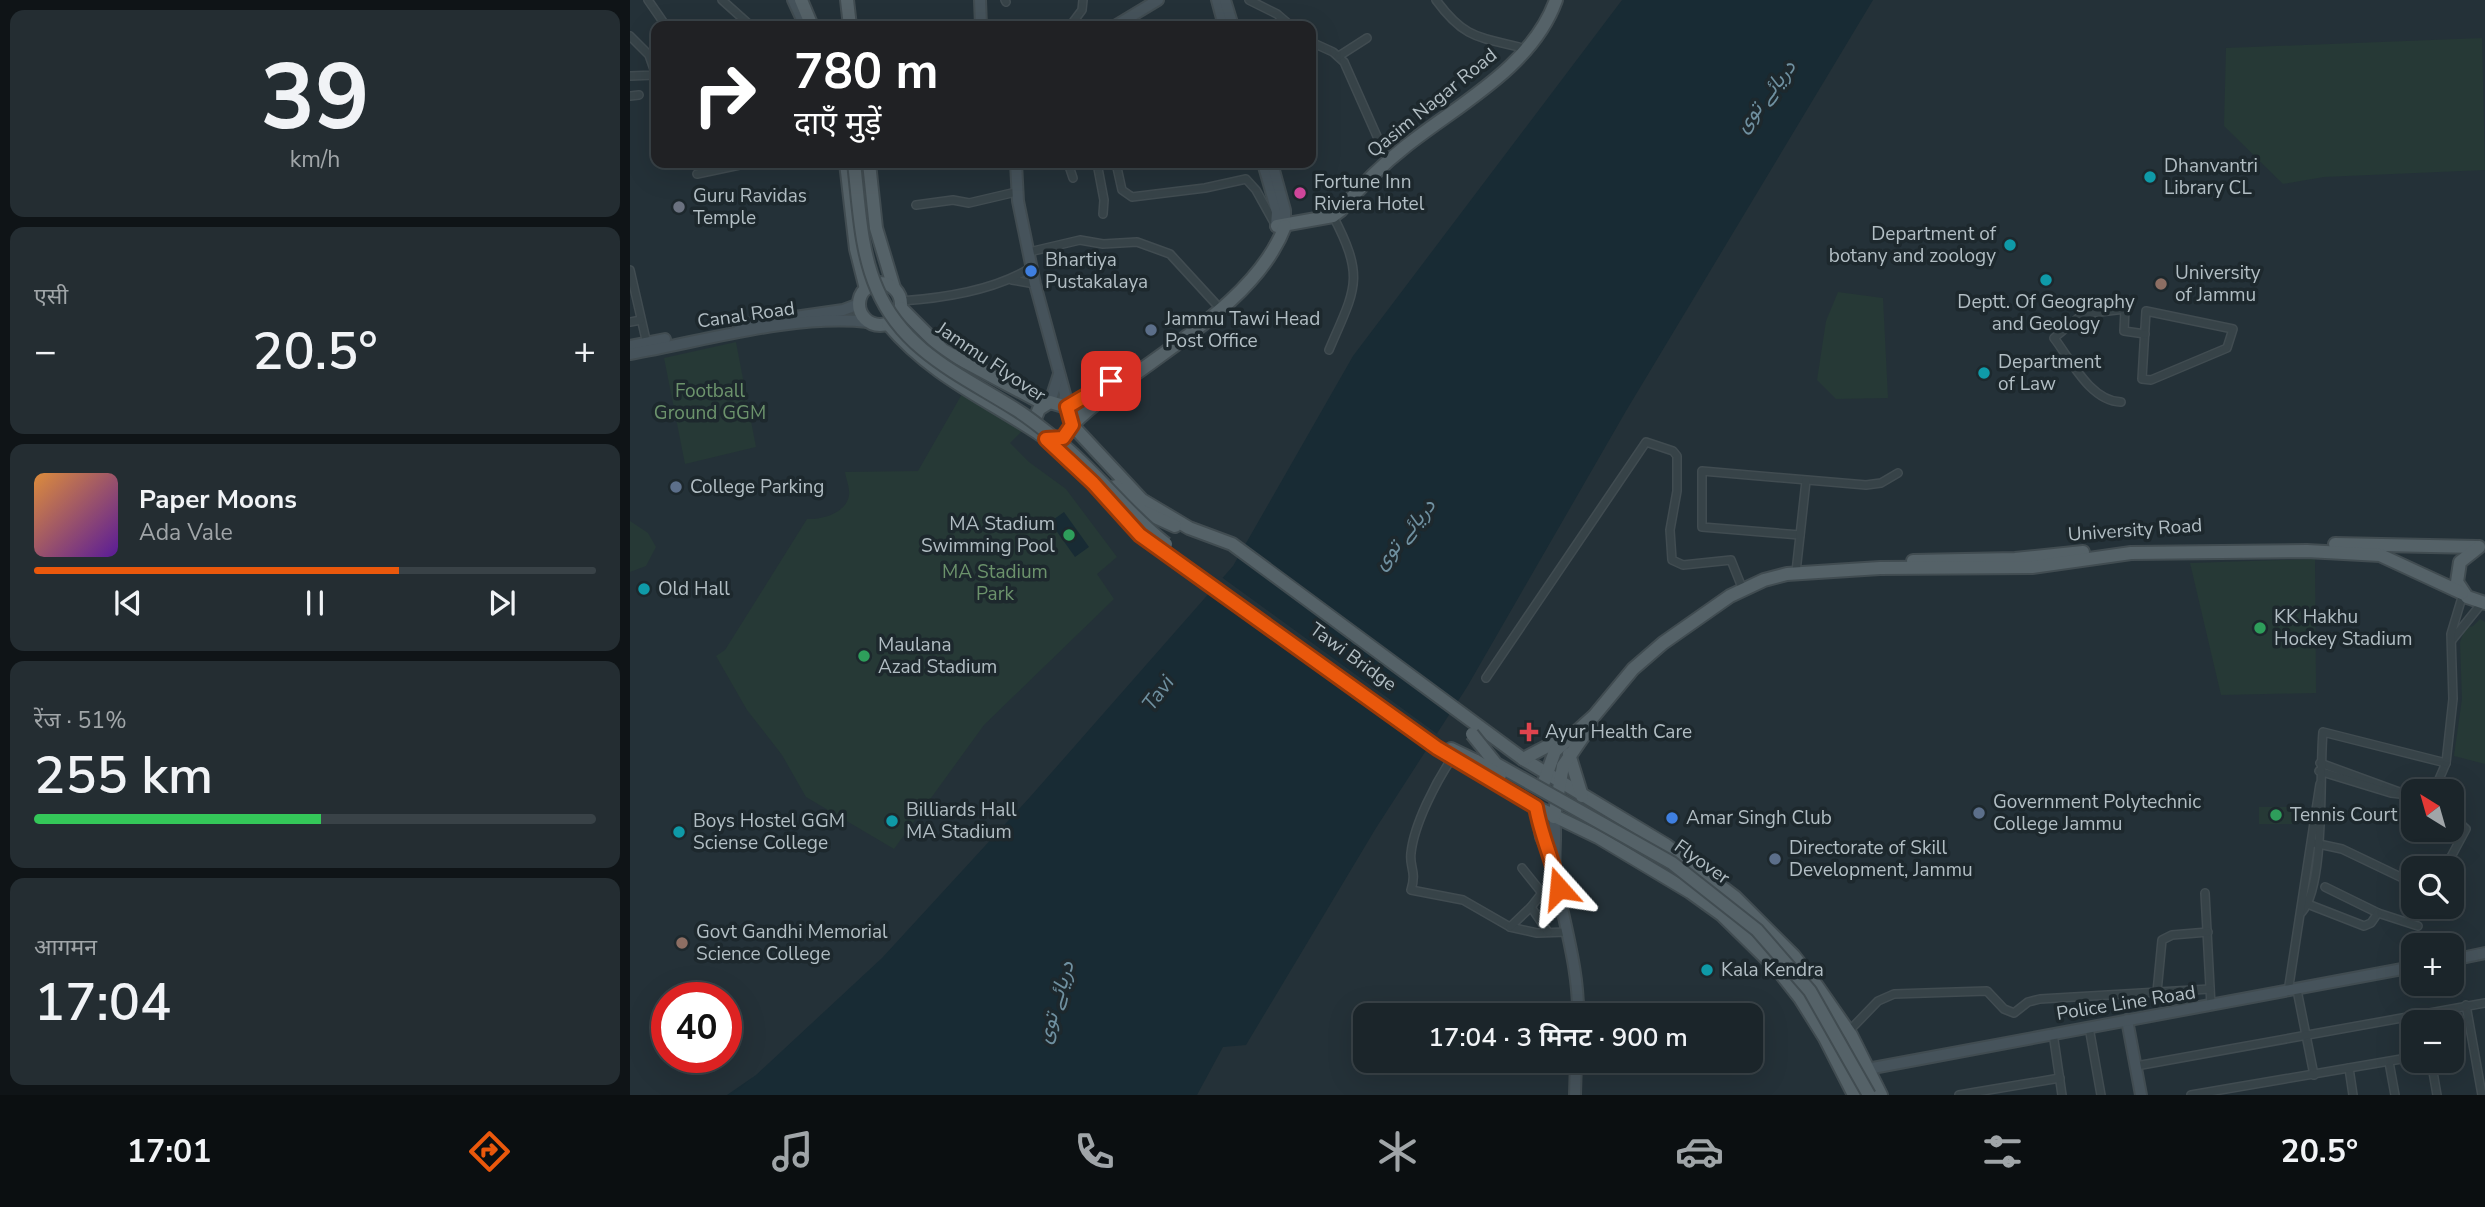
<!DOCTYPE html>
<html lang="hi">
<meta charset="utf-8">
<style>
:root{--surface:#1b252a;--page:#242d32;--text:#f1f3f6;--muted:#a0a5a8;--line:#394247;--accent:#ea580c}
body{margin:0;font-family:"Nunito Sans",Vazirmatn,"Noto Sans Devanagari",sans-serif;background:var(--page);color:var(--text);height:100vh;display:flex;flex-direction:column;font-size:26px;white-space:nowrap}
*{box-sizing:border-box;margin:0}
p{font-size:23px;color:var(--muted)}
.icon{flex:none;width:38px;height:38px;fill:none;stroke:currentColor;stroke-width:2;stroke-linecap:round;stroke-linejoin:round}
.map{position:relative;flex:1;overflow:hidden}
.side{display:flex;flex-direction:column;gap:10px;padding:10px;background:#0f1417;width:630px}
.side>*{flex:none}
.banner{position:absolute;left:21px;top:21px;width:665px;height:147px;border-radius:14px;box-shadow:0 7px 28px #0002,0 0 0 2px var(--line);background:#202124;color:#fff;overflow:hidden}
.needle{width:46px;rotate:323deg}
.tools{position:absolute;left:1771px;top:779px;display:grid;gap:14px}
.tools a{display:grid;place-items:center;width:63px;height:63px;border-radius:14px;background:var(--surface);box-shadow:0 7px 28px #0002,0 0 0 2px var(--line);font-size:35px}
.speed{position:absolute;left:21px;top:982px;display:flex;gap:14px;font-size:35px;font-weight:700;text-align:center}
.speed>*{display:grid;place-content:center;width:91px;height:91px;border-radius:50%;background:var(--surface);box-shadow:0 7px 28px #0002,0 0 0 2px var(--line);line-height:1}
.speed .limit{border:10px solid #d22;background:#fff;color:#111}
.pin{position:absolute;display:grid;place-items:center;width:60px;height:60px;color:#fff;margin:-30px;border-radius:14px;box-shadow:0 4px 10px #0006}
.me{position:absolute;width:77px;margin:-38px;rotate:342deg;stroke-linejoin:round;filter:drop-shadow(0 0 5px #0008)}
.turn{display:flex;align-items:center;gap:24px;height:147px;padding:0 28px;font-size:32px}
.turn .icon{width:91px;height:91px;stroke-width:2.5}
.turn b{display:block;font-size:49px;line-height:60px}
.big{font-size:52px;font-weight:600;line-height:1.1}
.side .widget{flex:1;display:flex;flex-direction:column;justify-content:center;gap:10px;min-width:0;padding:0 24px;border-radius:14px;background:var(--page)}
.side .dial{align-items:center;gap:0}
.dial b{font-size:91px;line-height:1}
.song{display:flex;align-items:center;gap:21px}
.cover{width:84px;height:84px;border-radius:10px;background:linear-gradient(135deg,hsl(30 70% 55%),hsl(270 70% 35%))}
.played{height:7px;border-radius:4px;background:linear-gradient(90deg,var(--accent) 65%,var(--line) 65%)}
.keys{display:flex;justify-content:space-around;direction:ltr}
.heat{display:flex;justify-content:space-between;align-items:center;font-size:38px;direction:ltr}
.charge{height:10px;border-radius:5px;background:linear-gradient(90deg,#34c759 51%,var(--line) 0)}
.trip{position:absolute;left:723px;top:1003px;width:410px;height:70px;border-radius:14px;background:var(--surface);box-shadow:0 7px 28px #0002,0 0 0 2px var(--line);font-weight:600;line-height:70px;text-align:center}
.tabs{display:flex;height:112px;justify-content:space-around;align-items:center;background:#0b0f11;color:var(--muted)}
.tabs .icon{width:49px;height:49px}
.tabs .active{color:var(--accent)}
.tabs b{font-size:32px;color:var(--text)}
main{display:flex;flex:1;min-height:0}
.map>svg:first-child{display:block}
</style>
<main>
<section class="side">
<div class="widget dial"><b>39</b><p>km/h</p></div>
<div class="widget"><p>एसी</p>
<div class="heat"><a>−</a><b class="big">20.5°</b><a>+</a></div>
</div>
<div class="widget">
<div class="song"><i class="cover"></i><div><b>Paper Moons</b><p>Ada Vale</p></div></div>
<div class="played"></div>
<div class="keys"><svg class="icon" aria-label="previous" viewBox="0 0 24 24"><path d="M18 5L8 12l10 7zM5 5v14"/></svg><svg class="icon" aria-label="pause" viewBox="0 0 24 24"><path d="M8 5v14M16 5v14"/></svg><svg class="icon" aria-label="next" viewBox="0 0 24 24"><path d="M6 5l10 7-10 7zM19 5v14"/></svg></div>
</div>
<div class="widget"><p>रेंज · 51%</p><b class="big">255 km</b><div class="charge"></div></div>
<div class="widget"><p>आगमन</p><b class="big">17:04</b></div>
</section>
<div class="map">
<svg width="1855" height="1095" viewBox="0 0 1855 1095">
<rect width="100%" height="100%" fill="#243138"/>
<g fill="#263936">
<path d="M 1852,38 L 1855,170 L 1694,177 L 1653,184 L 1594,126 L 1596,48 Z"/>
<path d="M 1208,292 L 1253,298 L 1258,398 L 1206,399 L 1187,380 L 1196,321 Z"/>
<path d="M 106,342 L 126,447 L 55,464 L 34,358 Z"/>
<path d="M 332,394 L 393,430 L 380,443 L 399,462 L 436,489 L 487,557 L 467,574 L 484,599 L 354,725 L 264,849 L 176,797 L 152,755 L 117,710 L 86,656 L 95,650 L 177,519 C 191,520 217,513 219,495 C 220,488 216,479 215,472 L 288,471 Z"/>
<path d="M 0,521 L 18,533 L 26,547 L 16,566 L 0,572 Z"/>
<path d="M 1685,559 L 1686,693 L 1591,695 L 1560,563 Z"/>
<path d="M 1850,619 L 1855,622 L 1855,764 L 1824,756 L 1832,699 L 1830,642 L 1835,628 L 1843,626 Z"/>
<rect x="1629" y="807" width="33" height="17"/>
</g>
<g fill="#182b34">
<path d="M 992,0 L 1243,0 L 996,411 L 837,687 L 746,828 L 616,1045 L 593,1047 L 567,1095 L 97,1095 L 126,1075 L 252,958 L 400,797 L 603,566 L 723,356 Z"/>
<path d="M 434,512 L 459,547 L 445,557 L 420,522 Z"/>
</g>
<path fill="#243138" d="M 590,576 L 810,736 L 800,751 L 577,589 Z"/>
<g fill="none" stroke-linecap="round" stroke-linejoin="round">
<defs>
<g id="street">
<path d="M 18,0 L 36,26"/>
<path d="M 92,0 L 121,26"/>
<path d="M 375,0 L 376,2"/>
<path d="M 619,0 L 647,14 L 661,26"/>
<path d="M 806,0 C 833,37 847,37 889,47"/>
<path d="M 440,26 L 452,10 L 453,0"/>
<path d="M 0,36 L 19,55 L 26,75 L 0,76"/>
<path d="M 681,42 L 703,52 L 714,62 L 758,161"/>
<path d="M 709,56 L 737,38"/>
<path d="M 0,96 L 9,95"/>
<path d="M 438,163 L 443,178"/>
<path d="M 467,163 L 474,200 L 473,214"/>
<path d="M 486,163 L 492,190 L 502,197 L 575,188 L 616,179 L 626,190 L 646,226"/>
<path d="M 67,174 L 119,163"/>
<path d="M 286,205 L 323,200 L 339,203 L 386,192"/>
<path d="M 399,252 L 450,240 L 473,244 L 507,242 L 540,254 L 585,303"/>
<path d="M 0,270 L 17,344"/>
<path d="M 382,280 L 405,284"/>
<path d="M 271,301 C 314,298 366,290 402,267"/>
<path d="M 1516,311 L 1603,329 L 1597,348 L 1521,380 L 1512,379 Z"/>
<path d="M 0,322 L 11,320"/>
<path d="M 699,350 C 725,289 736,279 703,216"/>
<path d="M 1491,402 C 1460,401 1441,360 1424,338 L 1453,314 L 1495,309 L 1494,331 L 1515,334"/>
<path d="M 1170,535 L 1072,527 L 1072,471 L 1236,485 L 1251,483 L 1268,473"/>
<path d="M 1166,572 L 1176,481"/>
<path d="M 1822,640 L 1852,603"/>
<path d="M 856,678 L 1016,442 L 1043,451 L 1047,456 L 1047,491 L 1040,530 L 1042,560 L 1053,565 L 1101,560 L 1113,590"/>
<path d="M 822,758 C 806,782 784,824 781,853 C 779,867 787,871 781,890 L 833,900 L 880,927 L 907,933 L 938,932"/>
<path d="M 1690,763 L 1783,797"/>
<path d="M 1689,771 L 1761,793 L 1779,795"/>
<path d="M 1804,791 L 1816,763 L 1823,699 L 1821,634 L 1833,594"/>
<path d="M 1684,843 L 1712,849 L 1783,883"/>
<path d="M 892,868 L 912,893 L 901,907 L 918,932"/>
<path d="M 1815,868 L 1836,829 L 1822,816"/>
<path d="M 1695,887 L 1748,913 L 1788,926"/>
<path d="M 1575,893 L 1581,1006"/>
<path d="M 1675,903 L 1734,926 L 1741,923 L 1748,913"/>
<path d="M 1672,912 C 1696,884 1689,772 1693,732 L 1816,763"/>
<path d="M 880,927 L 901,907"/>
<path d="M 1667,990 L 1684,1075"/>
<path d="M 1527,992 L 1532,940 L 1542,935 L 1578,932"/>
<path d="M 1658,992 L 1690,784"/>
<path d="M 1836,1005 L 1852,1095"/>
<path d="M 1459,1027 L 1471,1095"/>
<path d="M 1219,1031 L 1248,1001 L 1264,994 L 1357,991 L 1374,1009 L 1384,1013 L 1398,1002 L 1410,999 L 1580,989"/>
<path d="M 1423,1033 L 1432,1095"/>
<path d="M 1801,1060 L 1807,1095"/>
<path d="M 1759,1062 L 1765,1095"/>
<path d="M 1506,1066 L 1855,1003"/>
<path d="M 1719,1068 L 1723,1095"/>
<path d="M 1329,1095 L 1430,1078"/>
<path d="M 1561,1095 L 1783,1057"/>
</g>
<g id="secondary">
<path d="M 163,0 L 175,26"/>
<path d="M 350,0 L 351,26"/>
<path d="M 587,0 L 594,26"/>
<path d="M 595,0 L 603,26"/>
<path d="M 485,26 L 528,0"/>
<path d="M 386,163 L 388,201 L 405,284 L 435,394 L 434,405"/>
<path d="M 633,163 L 647,212 L 646,226"/>
<path d="M 642,163 L 655,210 L 655,226"/>
<path d="M 109,325 L 213,310 L 229,304"/>
<path d="M 0,346 L 35,339"/>
<path d="M 0,354 C 75,341 162,314 238,322"/>
<path d="M 420,402 L 429,374"/>
<path d="M 906,807 L 911,837 L 925,867"/>
<path d="M 924,817 C 927,835 923,854 925,870 C 932,919 949,966 948,1015"/>
<path d="M 1822,960 L 1855,953"/>
<path d="M 1497,1020 L 1511,1095"/>
<path d="M 1232,1070 L 1783,967"/>
<path d="M 945,1095 L 946,1060"/>
</g>
<g id="primary">
<path d="M 171,0 L 182,26"/>
<path d="M 217,0 L 220,26"/>
<path d="M 216,163 L 226,249 L 236,289"/>
<path d="M 239,163 L 246,228 L 264,288"/>
<path d="M 647,226 L 703,216 L 711,210 C 730,187 753,164 776,146 C 829,104 902,67 926,0"/>
<path d="M 655,226 C 623,311 505,363 442,425 L 512,500 L 559,528 L 602,544 L 893,759 L 1036,845 L 1105,897 L 1164,956 L 1187,986 L 1221,1035 L 1251,1095"/>
<circle cx="250" cy="304" r="21"/>
<path d="M 271,308 L 313,350 L 414,404"/>
<path d="M 258,324 C 303,378 360,400 417,439 C 433,442 442,434 443,418 L 437,407 L 420,402 L 409,409 L 404,421 L 409,434"/>
<path d="M 437,407 L 477,384"/>
<path d="M 417,439 L 463,483 L 510,535 L 807,748 L 906,807 L 968,837 L 1060,892 L 1092,915 L 1148,970 L 1170,998 L 1195,1038 L 1224,1095"/>
<path d="M 486,486 L 512,511 L 545,526"/>
<path d="M 1705,544 L 1847,547"/>
<path d="M 1849,547 L 1830,562 L 1827,582 L 1837,597 L 1855,603"/>
<path d="M 1283,561 L 1385,559 L 1453,552"/>
<path d="M 821,749 L 846,761"/>
<path d="M 939,754 L 952,796"/>
<path d="M 893,759 L 933,738"/>
<path d="M 914,782 L 925,751 L 964,716 L 1003,669 L 1033,643 L 1100,596 L 1134,580 L 1157,574 L 1250,568 L 1402,567 L 1501,553 L 1677,551 L 1750,555 L 1832,593"/>
<path d="M 924,817 L 933,766 L 961,725"/>
</g>
</defs>
<use href="#street" stroke="#414c51" stroke-width="10"/>
<use href="#secondary" stroke="#414c51" stroke-width="14"/>
<use href="#primary" stroke="#414c51" stroke-width="16"/>
<use href="#street" stroke="#374348" stroke-width="7"/>
<use href="#secondary" stroke="#46535b" stroke-width="10"/>
<use href="#primary" stroke="#556268" stroke-width="12"/>
<defs>
<g id="primary-bridge">
<path d="M 224,163 C 229,204 230,250 247,289 C 273,351 331,375 385,409 C 400,418 414,430 428,441 C 467,472 496,513 536,544"/>
<path d="M 842,734 L 866,764 L 1042,863 L 1127,930 L 1180,991 L 1239,1095"/>
<path d="M 846,761 L 870,775"/>
</g>
</defs>
<use href="#primary-bridge" stroke="#414c51" stroke-width="16" stroke-linecap="butt"/>
<use href="#primary-bridge" stroke="#556268" stroke-width="12"/>
</g>
<g fill="none" stroke-linecap="round" stroke-linejoin="round">
<defs>
<path id="route" d="M 481,381 L 437,407 L 442,425 L 433,438 L 416,439 L 463,483 L 510,535 L 807,748 L 906,807 C 911,836 923,860 929,888"/>
</defs>
<use href="#route" stroke="#983908" stroke-width="18"/>
<use href="#route" stroke="#ea580c" stroke-width="12"/>
</g>
<g fill="#0f9aa8" stroke="#1d282d" stroke-width="2.5">
<circle cx="1520" cy="177" r="7"/>
<circle cx="1380" cy="245" r="7"/>
<circle cx="1416" cy="280" r="7"/>
<circle cx="1354" cy="373" r="7"/>
<circle cx="14" cy="589" r="7"/>
<circle cx="262" cy="821" r="7"/>
<circle cx="49" cy="832" r="7"/>
<circle cx="1077" cy="970" r="7"/>
</g>
<circle fill="#d1479c" stroke="#1d282d" stroke-width="2.5" cx="670" cy="193" r="7"/>
<circle fill="#6b7280" stroke="#1d282d" stroke-width="2.5" cx="49" cy="207" r="7"/>
<g fill="#3f7fe0" stroke="#1d282d" stroke-width="2.5">
<circle cx="401" cy="271" r="7"/>
<circle cx="1042" cy="818" r="7"/>
</g>
<g fill="#8d6e63" stroke="#1d282d" stroke-width="2.5">
<circle cx="1531" cy="284" r="7"/>
<circle cx="52" cy="943" r="7"/>
</g>
<g fill="#5c6f8a" stroke="#1d282d" stroke-width="2.5">
<circle cx="521" cy="330" r="7"/>
<circle cx="46" cy="487" r="7"/>
<circle cx="1349" cy="813" r="7"/>
<circle cx="1145" cy="859" r="7"/>
</g>
<g fill="#2e9e5b" stroke="#1d282d" stroke-width="2.5">
<circle cx="439" cy="535" r="7"/>
<circle cx="1630" cy="628" r="7"/>
<circle cx="234" cy="656" r="7"/>
<circle cx="1646" cy="815" r="7"/>
</g>
<path fill="#e0444e" stroke="#1d282d" stroke-width="2.5" d="M895.5 721.5h7v7h7v7h-7v7h-7v-7h-7v-7h7z"/>
<g text-anchor="middle" dominant-baseline="central" stroke-width="7" stroke-linejoin="round" paint-order="stroke">
<g font-size="19" fill="#b2bec4" stroke="#1d282d">
<text transform="translate(802 103) rotate(-39)">Qasim Nagar Road</text>
<text transform="translate(116 315) rotate(-8)">Canal Road</text>
<text transform="translate(361 362) rotate(34)">Jammu Flyover</text>
<text transform="translate(1505 530) rotate(-4)">University Road</text>
<text transform="translate(723 657) rotate(36)">Tawi Bridge</text>
<text transform="translate(1072 862) rotate(35)">Flyover</text>
<text transform="translate(1496 1003) rotate(-9)">Police Line Road</text>
</g>
<g font-size="19" fill="#b2bec4" stroke="#1d282d" text-anchor="start">
<text x="1534" y="166">Dhanvantri<tspan x="1534" dy="22">Library CL</tspan></text>
<text x="684" y="182">Fortune Inn<tspan x="684" dy="22">Riviera Hotel</tspan></text>
<text x="63" y="196">Guru Ravidas<tspan x="63" dy="22">Temple</tspan></text>
<text x="1366" y="234" text-anchor="end">Department of<tspan x="1366" dy="22">botany and zoology</tspan></text>
<text x="415" y="260">Bhartiya<tspan x="415" dy="22">Pustakalaya</tspan></text>
<text x="1545" y="273">University<tspan x="1545" dy="22">of Jammu</tspan></text>
<text x="1416" y="302" text-anchor="middle">Deptt. Of Geography<tspan x="1416" dy="22">and Geology</tspan></text>
<text x="535" y="319">Jammu Tawi Head<tspan x="535" dy="22">Post Office</tspan></text>
<text x="1368" y="362">Department<tspan x="1368" dy="22">of Law</tspan></text>
<text x="60" y="487">College Parking</text>
<text x="425" y="524" text-anchor="end">MA Stadium<tspan x="425" dy="22">Swimming Pool</tspan></text>
<text x="28" y="589">Old Hall</text>
<text x="1644" y="617">KK Hakhu<tspan x="1644" dy="22">Hockey Stadium</tspan></text>
<text x="248" y="645">Maulana<tspan x="248" dy="22">Azad Stadium</tspan></text>
<text x="915" y="732">Ayur Health Care</text>
<text x="1363" y="802">Government Polytechnic<tspan x="1363" dy="22">College Jammu</tspan></text>
<text x="276" y="810">Billiards Hall<tspan x="276" dy="22">MA Stadium</tspan></text>
<text x="1660" y="815">Tennis Court</text>
<text x="1056" y="818">Amar Singh Club</text>
<text x="63" y="821">Boys Hostel GGM<tspan x="63" dy="22">Sciense College</tspan></text>
<text x="1159" y="848">Directorate of Skill<tspan x="1159" dy="22">Development, Jammu</tspan></text>
<text x="66" y="932">Govt Gandhi Memorial<tspan x="66" dy="22">Science College</tspan></text>
<text x="1091" y="970">Kala Kendra</text>
</g>
<g font-size="19" fill="#6c936c" stroke="#1d282d">
<text x="80" y="391">Football<tspan x="80" dy="22">Ground GGM</tspan></text>
<text x="365" y="572">MA Stadium<tspan x="365" dy="22">Park</tspan></text>
</g>
<g font-size="21" font-style="italic" fill="#6f90a0" stroke="#1d282d">
<text transform="translate(1135 96) rotate(-52)">دریائے توی</text>
<text transform="translate(774 534) rotate(-50)">دریائے توی</text>
<text transform="translate(528 693) rotate(-53)">Tavi</text>
<text transform="translate(425 1002) rotate(-73)">دریائے توی</text>
</g>
</g>
</svg>
<div class="tools">
<a><svg class="needle" viewBox="-14 -14 28 28"><path d="M0-13l5 13h-10z" fill="#e53935"/><path d="M0 13l5-13h-10z" fill="#a0a5a8"/></svg></a>
<a><svg class="icon" aria-label="search" viewBox="0 0 24 24"><circle cx="10" cy="10" r="6"/><path d="M15 15l6 6"/></svg></a>
<a>+</a>
<a>−</a>
</div>
<div class="speed"><div class="limit">40</div></div>
<div class="pin" style="left:481px;top:381px;background:#d93025"><svg class="icon" aria-label="arrive" viewBox="0 0 24 24"><path d="M6 21V4h12l-3 4 3 4H6"/></svg></div>
<svg class="me" style="left:929px;top:888px" viewBox="-20 -20 40 40"><path d="M0-17L14 15 0 8-14 15z" fill="#ea580c" stroke="#fff" stroke-width="4"/></svg>
<div class="trip">17:04 · 3 मिनट · 900 m</div>
<div class="banner">
<div class="turn"><svg class="icon" aria-label="right" viewBox="0 0 24 24"><path d="M7 20v-9h11M14 6l5 5-5 5"/></svg><div><b>780 m</b>दाएँ मुड़ें</div></div>
</div>
</div>
</main>
<nav class="tabs">
<b>17:01</b>
<svg class="icon active" aria-label="directions" viewBox="0 0 24 24"><path d="M12 3l9 9-9 9-9-9zM9 14v-3h6M13 9l2 2-2 2"/></svg>
<svg class="icon" aria-label="music" viewBox="0 0 24 24"><path d="M9 18V5l10-2v13"/><circle cx="6" cy="18" r="3"/><circle cx="16" cy="16" r="3"/></svg>
<svg class="icon" aria-label="phone" viewBox="0 0 24 24"><path d="M5 4h4l2 5-3 2q2 4 5 5l2-3 5 2v4C11 20 4 13 5 4z"/></svg>
<svg class="icon" aria-label="climate" viewBox="0 0 24 24"><path d="M12 3v18M4 7l16 10M4 17L20 7"/></svg>
<svg class="icon" aria-label="car" viewBox="0 0 24 24"><path d="M5 17H2v-5l4-1 3-4h7l3 4 3 1v5h-3M9 17h6M6 11h13"/><circle cx="7" cy="17" r="2"/><circle cx="17" cy="17" r="2"/></svg>
<svg class="icon" aria-label="filters" viewBox="0 0 24 24"><path d="M4 7h16M4 17h16"/><circle cx="9" cy="7" r="2"/><circle cx="15" cy="17" r="2"/></svg>
<b>20.5°</b>
</nav>
